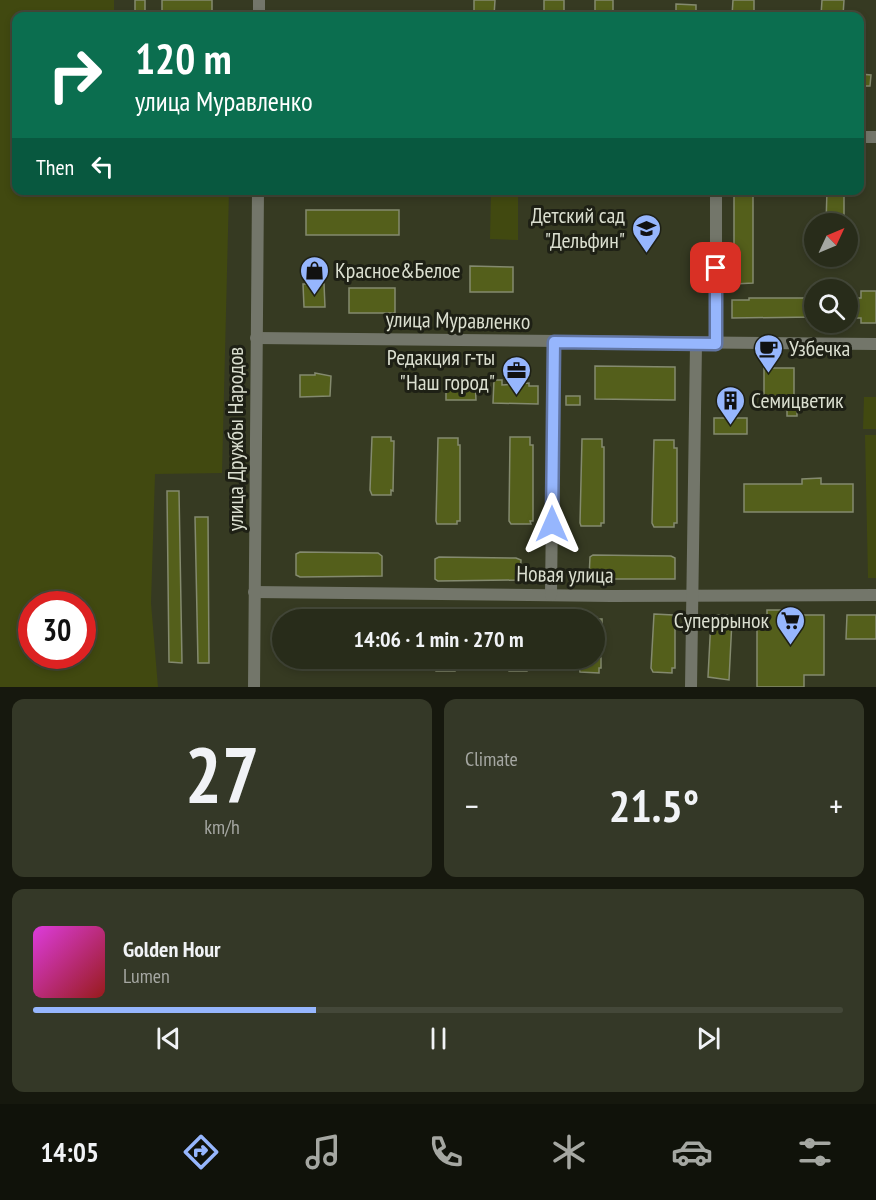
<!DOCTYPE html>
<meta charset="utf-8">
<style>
:root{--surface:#282c1a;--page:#343827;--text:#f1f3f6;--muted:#a5a7a2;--line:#444839;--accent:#96b6fd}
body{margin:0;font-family:"PT Sans Narrow",sans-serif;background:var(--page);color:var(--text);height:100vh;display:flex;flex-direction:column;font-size:22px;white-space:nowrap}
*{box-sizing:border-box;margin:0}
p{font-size:20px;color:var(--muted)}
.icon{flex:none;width:33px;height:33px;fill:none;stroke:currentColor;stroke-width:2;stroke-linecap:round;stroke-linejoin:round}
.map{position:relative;height:687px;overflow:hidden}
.drawer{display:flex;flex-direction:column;gap:12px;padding:12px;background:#16180e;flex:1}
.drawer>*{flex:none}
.top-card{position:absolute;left:12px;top:12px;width:852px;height:183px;border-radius:12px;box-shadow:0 3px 9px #0003,0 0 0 2px var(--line);background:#0b6e4f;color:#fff;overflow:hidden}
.needle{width:39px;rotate:46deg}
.controls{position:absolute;left:804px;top:213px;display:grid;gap:12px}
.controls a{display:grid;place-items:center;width:54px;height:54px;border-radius:50%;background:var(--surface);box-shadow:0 3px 9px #0003,0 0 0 2px var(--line);font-size:30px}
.speed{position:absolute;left:18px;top:591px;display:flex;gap:12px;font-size:30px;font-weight:700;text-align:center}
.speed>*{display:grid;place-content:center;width:78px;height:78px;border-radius:50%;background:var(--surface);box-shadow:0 3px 9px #0003,0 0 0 2px var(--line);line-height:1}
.speed .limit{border:9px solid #d22;background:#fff;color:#111}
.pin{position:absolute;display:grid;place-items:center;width:51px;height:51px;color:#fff;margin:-26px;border-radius:12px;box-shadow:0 3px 9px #0006}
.me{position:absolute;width:66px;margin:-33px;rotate:0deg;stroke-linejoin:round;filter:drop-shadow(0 0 4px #0008)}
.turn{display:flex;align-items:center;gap:21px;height:126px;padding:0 24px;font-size:27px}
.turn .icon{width:78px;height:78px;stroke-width:2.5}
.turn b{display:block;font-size:42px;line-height:51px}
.then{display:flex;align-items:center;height:57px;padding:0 24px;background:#0003;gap:12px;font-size:22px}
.big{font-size:45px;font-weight:800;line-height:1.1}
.drawer .widget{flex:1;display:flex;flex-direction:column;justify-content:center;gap:9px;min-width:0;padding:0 21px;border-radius:12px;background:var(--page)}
.drawer .dial{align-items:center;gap:0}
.dial b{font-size:78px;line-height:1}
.song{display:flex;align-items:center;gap:18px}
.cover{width:72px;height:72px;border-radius:9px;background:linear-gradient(135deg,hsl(300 70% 55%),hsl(0 70% 35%))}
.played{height:6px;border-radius:3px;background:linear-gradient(90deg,var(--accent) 35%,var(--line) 35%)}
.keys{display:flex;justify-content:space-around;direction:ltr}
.heat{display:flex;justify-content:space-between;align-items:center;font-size:33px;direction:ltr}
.drawer .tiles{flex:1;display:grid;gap:12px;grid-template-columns:1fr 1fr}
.widget:last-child{grid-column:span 2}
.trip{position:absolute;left:272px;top:609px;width:333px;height:60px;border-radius:30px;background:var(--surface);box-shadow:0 3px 9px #0003,0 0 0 2px var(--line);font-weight:800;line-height:60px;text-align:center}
.tabs{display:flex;height:96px;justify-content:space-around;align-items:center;background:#10120a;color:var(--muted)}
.tabs .icon{width:42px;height:42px}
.tabs .current{color:var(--accent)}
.tabs b{font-size:27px;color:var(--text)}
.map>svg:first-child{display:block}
</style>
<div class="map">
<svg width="876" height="687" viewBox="0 0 876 687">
<rect width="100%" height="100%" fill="#363a22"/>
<g fill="#414910" fill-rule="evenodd">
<path d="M 0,0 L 114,0 L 114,16 L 16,16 L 16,190 L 229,191 L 222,473 L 155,474 L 151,603 L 158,687 L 0,687 ZM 32,604 L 82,604 L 82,656 L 32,656 Z"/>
<path d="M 491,191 L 518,191 L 518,240 L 490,239 Z"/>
<path d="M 864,397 L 876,397 L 876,429 L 863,429 Z"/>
<path d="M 865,435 L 876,435 L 876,578 L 868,578 Z"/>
</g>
<g fill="#545f1b" stroke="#848a6f" stroke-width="1.5">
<rect x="135" y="0" width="10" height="16"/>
<rect x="162" y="0" width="50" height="16"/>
<path d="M 474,0 L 495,0 L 494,16 L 474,16 Z"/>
<rect x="544" y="0" width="20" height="16"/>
<rect x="595" y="0" width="18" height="16"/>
<path d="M 733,0 L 754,0 L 754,16 L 732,16 Z"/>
<path d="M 822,0 L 844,0 L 843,16 L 821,16 Z"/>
<path d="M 676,4 L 696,5 L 696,16 L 676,16 Z"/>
<path d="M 860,74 L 871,75 L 870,86 L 860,86 Z"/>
<path d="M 734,190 L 753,190 L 753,283 L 734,284 Z"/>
<path d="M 827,190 L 844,190 L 844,224 L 826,224 Z"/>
<rect x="306" y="210" width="93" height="25"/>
<path d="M 470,266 L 513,267 L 513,292 L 470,292 Z"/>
<path d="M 303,284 L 324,284 L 325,307 L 304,307 Z"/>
<rect x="349" y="288" width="46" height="25"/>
<path d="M 861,291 L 876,291 L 876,323 L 861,323 L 861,318 L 848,318 L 848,298 L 861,298 Z"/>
<path d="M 749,298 L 814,298 L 814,317 L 732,318 L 732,300 L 749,300 Z"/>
<path d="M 595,366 L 675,367 L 675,400 L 595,399 Z"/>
<path d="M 764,368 L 794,368 L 794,397 L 764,396 Z"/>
<path d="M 315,373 L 331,376 L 330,396 L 300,397 L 300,375 L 315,375 Z"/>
<path d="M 466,380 L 475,380 L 476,400 L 446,400 L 446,383 L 466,383 Z"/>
<path d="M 494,380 L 502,380 L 502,385 L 529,383 L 529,386 L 538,386 L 538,404 L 493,403 Z"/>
<rect x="566" y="396" width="14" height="9"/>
<rect x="787" y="405" width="10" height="11"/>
<rect x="714" y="418" width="33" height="16"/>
<path d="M 372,437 L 391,437 L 391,441 L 394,441 L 393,491 L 391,490 L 391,495 L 372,495 L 370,490 Z"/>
<path d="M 510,437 L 530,437 L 530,445 L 533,445 L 533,521 L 530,521 L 531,524 L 511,524 L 509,521 Z"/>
<path d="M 438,438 L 458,438 L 458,445 L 460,445 L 460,521 L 457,521 L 457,524 L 437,524 L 436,521 Z"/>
<path d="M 582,439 L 602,439 L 602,447 L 604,447 L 604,523 L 601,523 L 601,526 L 581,526 L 580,523 Z"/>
<path d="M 654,440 L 674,440 L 674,448 L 677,448 L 677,523 L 674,523 L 674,527 L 654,527 L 652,523 Z"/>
<path d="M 821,478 L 821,484 L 853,484 L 853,512 L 744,512 L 744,484 L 802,484 L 802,479 Z"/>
<path d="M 167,491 L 179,491 L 182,663 L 169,662 Z"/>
<path d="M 195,517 L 208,517 L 209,663 L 198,663 Z"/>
<path d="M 300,552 L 378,553 L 382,556 L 382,576 L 300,577 L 296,575 L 296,554 Z"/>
<path d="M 593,555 L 671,556 L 675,558 L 675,579 L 593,579 L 589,578 L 590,557 Z"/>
<path d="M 439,557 L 516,558 L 521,560 L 520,580 L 438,581 L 435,579 L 435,559 Z"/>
<path d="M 767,610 L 781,610 L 781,615 L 824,615 L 824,675 L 804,675 L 804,687 L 757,687 L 757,616 L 767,616 Z"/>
<path d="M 371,611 L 390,612 L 390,620 L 371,620 Z"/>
<path d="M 654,614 L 673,615 L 673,619 L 675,619 L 675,668 L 672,668 L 672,673 L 653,672 L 651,668 Z"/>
<path d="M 717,615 L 727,615 L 726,619 L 732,620 L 729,680 L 708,677 L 711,619 L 717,619 Z"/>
<path d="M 847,615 L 876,615 L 876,639 L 846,639 Z"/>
<rect x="594" y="619" width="8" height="28"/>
<path d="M 297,658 L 316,658 L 316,670 L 297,669 Z"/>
<rect x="370" y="658" width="19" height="11"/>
<path d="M 434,658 L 458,658 L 458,666 L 455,666 L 455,671 L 436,671 Z"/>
<path d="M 507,658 L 530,658 L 530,667 L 528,667 L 527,671 L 509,671 Z"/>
<path d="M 578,658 L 601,658 L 601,668 L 599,668 L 599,673 L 580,672 Z"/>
</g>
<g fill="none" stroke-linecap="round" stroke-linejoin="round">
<g stroke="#73766a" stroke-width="12">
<path d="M 860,137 L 876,137"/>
<path d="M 716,344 L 716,190"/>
<path d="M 254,592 L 611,596 L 876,595"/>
<path d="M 551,595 L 554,342"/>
<path d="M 691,687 L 696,344"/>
</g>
<g stroke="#73766a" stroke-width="12">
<path d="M 259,16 L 259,0"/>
<path d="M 256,338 L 876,344"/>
<path d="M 254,687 L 258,190"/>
</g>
</g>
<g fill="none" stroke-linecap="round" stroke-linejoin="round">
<defs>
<path id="route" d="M 552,524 L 554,342 L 716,344 L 716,268"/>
</defs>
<use href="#route" stroke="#6276a4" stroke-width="15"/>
<use href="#route" stroke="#96b6fd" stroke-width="10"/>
</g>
<defs>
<symbol id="school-pin" viewBox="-11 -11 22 30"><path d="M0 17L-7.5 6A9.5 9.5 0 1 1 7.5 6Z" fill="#96b6fd" stroke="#1e2015"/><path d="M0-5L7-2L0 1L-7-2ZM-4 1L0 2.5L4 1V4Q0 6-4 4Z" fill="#111"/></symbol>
<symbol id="shop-pin" viewBox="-11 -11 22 30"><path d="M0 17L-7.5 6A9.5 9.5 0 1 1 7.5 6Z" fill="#96b6fd" stroke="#1e2015"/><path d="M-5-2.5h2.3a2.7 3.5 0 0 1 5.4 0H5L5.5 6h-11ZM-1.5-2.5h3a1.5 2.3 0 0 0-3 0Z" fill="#111"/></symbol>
<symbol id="cafe-pin" viewBox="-11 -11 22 30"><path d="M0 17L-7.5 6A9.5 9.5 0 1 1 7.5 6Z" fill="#96b6fd" stroke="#1e2015"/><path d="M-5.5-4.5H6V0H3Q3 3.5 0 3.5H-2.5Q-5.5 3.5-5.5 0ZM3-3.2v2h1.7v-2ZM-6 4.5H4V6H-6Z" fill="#111"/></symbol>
<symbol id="office-pin" viewBox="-11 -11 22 30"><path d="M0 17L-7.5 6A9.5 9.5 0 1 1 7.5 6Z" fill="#96b6fd" stroke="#1e2015"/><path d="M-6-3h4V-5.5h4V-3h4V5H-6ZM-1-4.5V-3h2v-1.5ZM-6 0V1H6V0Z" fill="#111"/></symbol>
<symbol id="building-pin" viewBox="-11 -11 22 30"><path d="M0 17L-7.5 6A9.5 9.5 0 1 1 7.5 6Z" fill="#96b6fd" stroke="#1e2015"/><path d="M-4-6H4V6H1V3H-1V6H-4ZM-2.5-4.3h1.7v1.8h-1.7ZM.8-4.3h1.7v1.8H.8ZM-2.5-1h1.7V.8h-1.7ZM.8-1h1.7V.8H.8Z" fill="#111"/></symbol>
<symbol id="supermarket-pin" viewBox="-11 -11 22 30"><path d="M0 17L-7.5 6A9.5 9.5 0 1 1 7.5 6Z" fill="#96b6fd" stroke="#1e2015"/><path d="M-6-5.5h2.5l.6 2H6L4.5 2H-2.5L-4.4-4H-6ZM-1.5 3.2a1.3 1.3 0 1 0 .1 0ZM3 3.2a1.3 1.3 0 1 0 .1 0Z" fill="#111"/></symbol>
</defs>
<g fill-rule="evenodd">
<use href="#school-pin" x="630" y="212" width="33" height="45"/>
<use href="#shop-pin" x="298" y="254" width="33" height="45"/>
<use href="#cafe-pin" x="752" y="332" width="33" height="45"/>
<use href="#office-pin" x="500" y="354" width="33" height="45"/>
<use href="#building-pin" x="714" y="384" width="33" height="45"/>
<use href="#supermarket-pin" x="774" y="604" width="33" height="45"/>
</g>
<g text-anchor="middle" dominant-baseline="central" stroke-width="6" stroke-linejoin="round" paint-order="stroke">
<g font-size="22" fill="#dbdfd0" stroke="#1e2015" text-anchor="end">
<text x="625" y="215">Детский сад<tspan x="625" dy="25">"Дельфин"</tspan></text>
<text x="335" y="270" text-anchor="start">Красное&amp;Белое</text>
<text x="789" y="348" text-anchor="start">Узбечка</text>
<text x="495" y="357">Редакция г-ты<tspan x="495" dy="25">"Наш город"</tspan></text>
<text x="751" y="400" text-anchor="start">Семицветик</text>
<text x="769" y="620">Суперрынок</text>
</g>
<g font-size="22" fill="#dbdfd0" stroke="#1e2015">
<text transform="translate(458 320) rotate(1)">улица Муравленко</text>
<text transform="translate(235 439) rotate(-90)">улица Дружбы Народов</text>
<text transform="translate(565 574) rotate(1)">Новая улица</text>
</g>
</g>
</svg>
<div class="controls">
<a><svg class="needle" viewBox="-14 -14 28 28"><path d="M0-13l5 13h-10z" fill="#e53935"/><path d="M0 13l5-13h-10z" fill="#a5a7a2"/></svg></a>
<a><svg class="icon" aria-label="search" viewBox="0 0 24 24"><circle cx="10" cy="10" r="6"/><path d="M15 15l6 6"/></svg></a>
</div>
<div class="speed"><div class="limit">30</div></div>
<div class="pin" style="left:716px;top:268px;background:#d93025"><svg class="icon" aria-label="arrive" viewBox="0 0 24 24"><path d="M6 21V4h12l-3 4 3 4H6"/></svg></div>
<svg class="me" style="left:552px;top:524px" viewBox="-20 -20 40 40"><path d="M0-17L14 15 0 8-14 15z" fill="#96b6fd" stroke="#fff" stroke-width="4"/></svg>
<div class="trip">14:06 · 1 min · 270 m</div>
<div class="top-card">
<div class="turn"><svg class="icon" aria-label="right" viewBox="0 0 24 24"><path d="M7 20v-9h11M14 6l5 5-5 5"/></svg><div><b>120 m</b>улица Муравленко</div></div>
<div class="then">Then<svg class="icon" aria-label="left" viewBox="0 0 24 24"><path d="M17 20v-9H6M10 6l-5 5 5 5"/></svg></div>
</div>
</div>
<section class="drawer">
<div class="tiles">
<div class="widget dial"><b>27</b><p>km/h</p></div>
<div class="widget"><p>Climate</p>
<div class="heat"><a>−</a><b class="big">21.5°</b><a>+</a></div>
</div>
<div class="widget">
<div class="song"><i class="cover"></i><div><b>Golden Hour</b><p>Lumen</p></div></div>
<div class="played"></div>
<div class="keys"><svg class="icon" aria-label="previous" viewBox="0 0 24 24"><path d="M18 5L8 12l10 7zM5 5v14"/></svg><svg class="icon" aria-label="pause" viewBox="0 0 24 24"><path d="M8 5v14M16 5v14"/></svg><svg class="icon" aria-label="next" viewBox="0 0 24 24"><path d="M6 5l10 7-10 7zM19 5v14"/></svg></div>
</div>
</div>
</section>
<nav class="tabs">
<b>14:05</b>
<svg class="icon current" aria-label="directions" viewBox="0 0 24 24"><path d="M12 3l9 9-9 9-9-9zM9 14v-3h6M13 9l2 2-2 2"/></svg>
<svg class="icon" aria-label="music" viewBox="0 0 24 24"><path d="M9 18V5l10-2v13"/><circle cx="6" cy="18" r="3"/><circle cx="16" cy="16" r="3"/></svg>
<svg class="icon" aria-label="phone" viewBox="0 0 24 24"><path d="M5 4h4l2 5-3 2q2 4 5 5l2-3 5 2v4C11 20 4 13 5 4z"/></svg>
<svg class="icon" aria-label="climate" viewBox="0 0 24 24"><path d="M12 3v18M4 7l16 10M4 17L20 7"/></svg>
<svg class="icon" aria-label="car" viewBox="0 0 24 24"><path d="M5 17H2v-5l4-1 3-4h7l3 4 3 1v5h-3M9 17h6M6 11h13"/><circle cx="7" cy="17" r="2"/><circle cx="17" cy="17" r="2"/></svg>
<svg class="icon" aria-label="filters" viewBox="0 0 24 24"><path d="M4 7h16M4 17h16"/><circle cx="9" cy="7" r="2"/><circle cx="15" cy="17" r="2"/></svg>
</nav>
